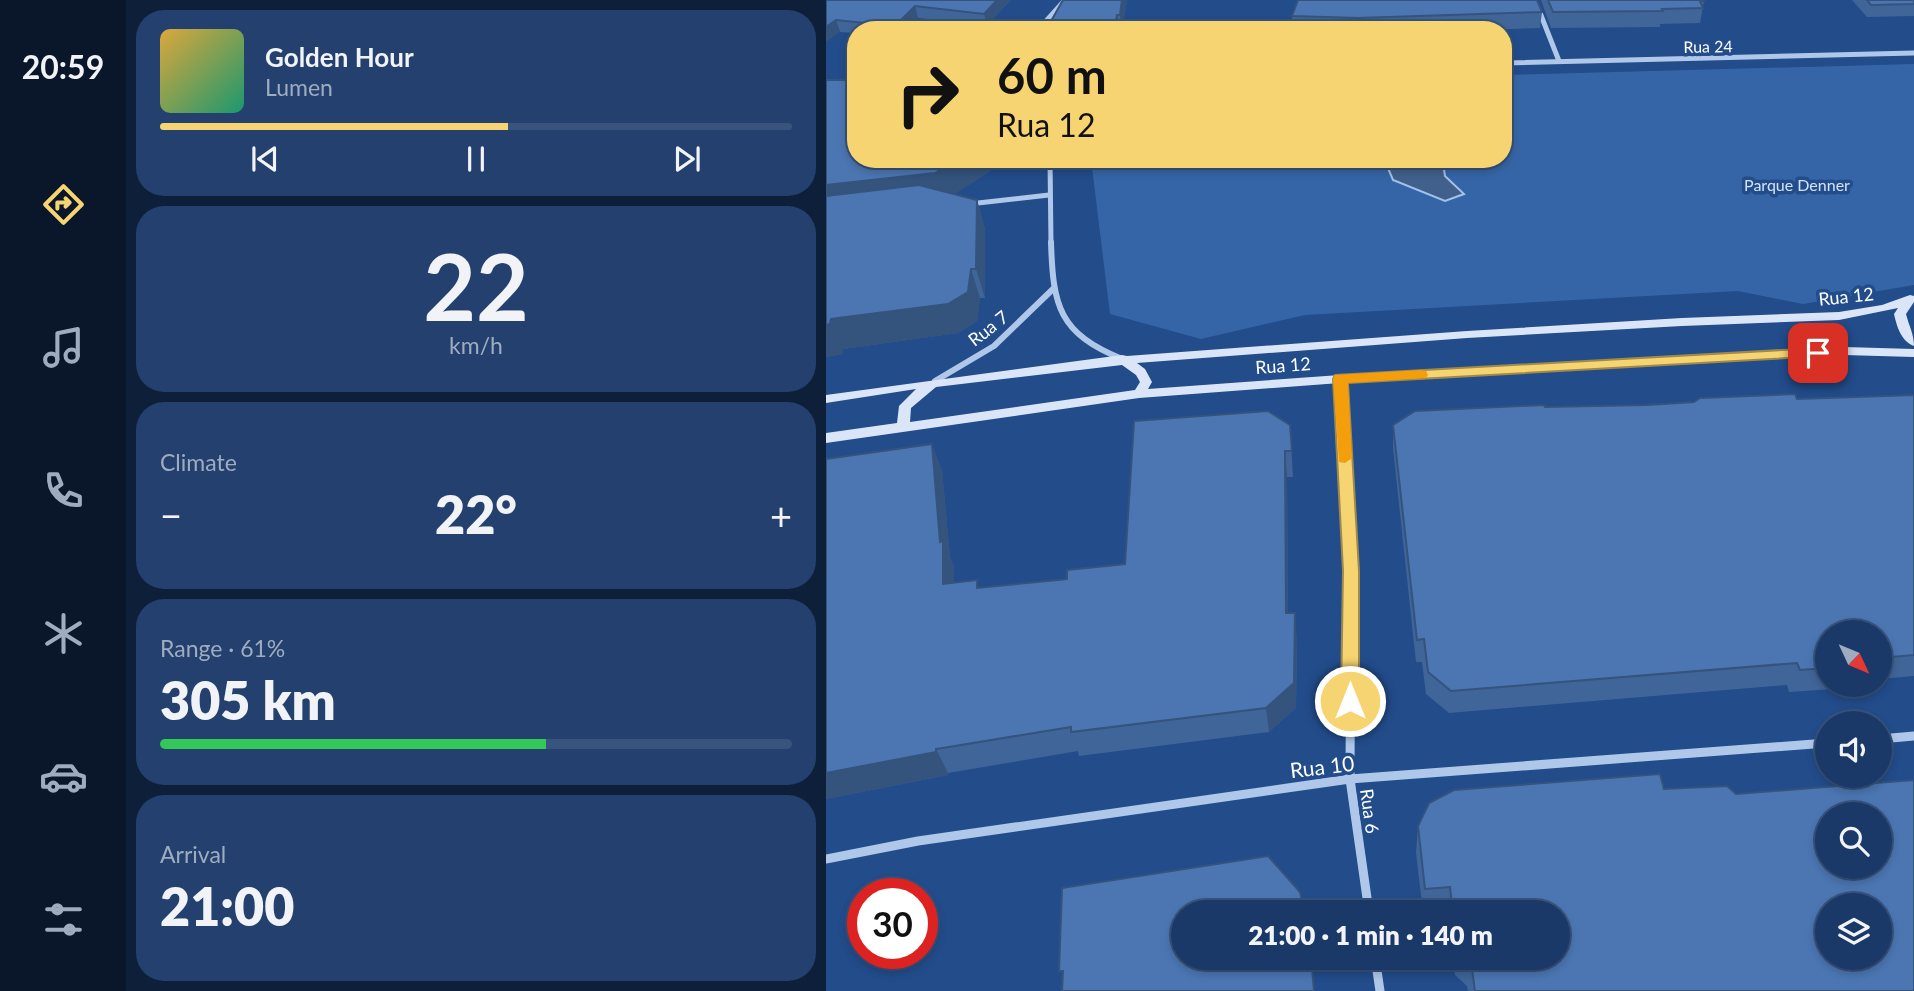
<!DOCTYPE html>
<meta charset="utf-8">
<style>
:root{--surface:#1a3968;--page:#23406e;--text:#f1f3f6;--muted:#9facc0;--line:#38537c;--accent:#f6d471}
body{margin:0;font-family:Lato,sans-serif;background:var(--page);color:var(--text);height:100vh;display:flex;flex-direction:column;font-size:26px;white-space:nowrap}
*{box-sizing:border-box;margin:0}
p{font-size:23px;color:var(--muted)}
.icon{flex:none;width:38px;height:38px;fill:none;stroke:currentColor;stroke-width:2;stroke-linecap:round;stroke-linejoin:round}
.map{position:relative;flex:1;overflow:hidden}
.sheet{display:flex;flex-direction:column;gap:10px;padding:10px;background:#0e1f39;width:700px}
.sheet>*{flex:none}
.banner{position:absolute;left:21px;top:21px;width:665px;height:147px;border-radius:28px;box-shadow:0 4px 10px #0003,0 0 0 2px var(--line);background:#f6d471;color:#111;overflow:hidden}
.needle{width:46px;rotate:134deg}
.controls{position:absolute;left:989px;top:620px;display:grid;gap:14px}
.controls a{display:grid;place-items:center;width:77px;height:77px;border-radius:50%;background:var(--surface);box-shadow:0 4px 10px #0003,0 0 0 2px var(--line);font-size:35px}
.speed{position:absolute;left:21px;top:878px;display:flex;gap:14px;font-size:35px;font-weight:700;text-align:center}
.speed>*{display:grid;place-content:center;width:91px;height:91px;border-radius:50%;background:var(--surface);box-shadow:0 4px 10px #0003,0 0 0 2px var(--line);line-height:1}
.speed .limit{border:10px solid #d22;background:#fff;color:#111}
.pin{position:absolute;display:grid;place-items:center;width:60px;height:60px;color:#fff;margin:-30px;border-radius:14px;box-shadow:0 4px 10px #0006}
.me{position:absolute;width:77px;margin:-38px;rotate:0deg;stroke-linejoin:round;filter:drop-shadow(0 0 5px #0008)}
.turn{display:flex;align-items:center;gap:24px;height:147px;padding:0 35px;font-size:32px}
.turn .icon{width:91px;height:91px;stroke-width:2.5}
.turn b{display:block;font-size:49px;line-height:60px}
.big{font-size:52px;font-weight:800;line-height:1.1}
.sheet .card{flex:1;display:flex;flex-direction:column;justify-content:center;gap:10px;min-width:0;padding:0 24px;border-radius:28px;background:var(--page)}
.sheet .dial{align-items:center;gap:0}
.dial b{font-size:91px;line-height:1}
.song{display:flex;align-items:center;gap:21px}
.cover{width:84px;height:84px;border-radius:10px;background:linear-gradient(135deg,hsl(40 70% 55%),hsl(160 70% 35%))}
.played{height:7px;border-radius:4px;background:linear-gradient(90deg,var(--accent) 55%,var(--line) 55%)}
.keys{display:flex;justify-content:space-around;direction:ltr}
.heat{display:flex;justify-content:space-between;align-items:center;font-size:38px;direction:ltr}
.charge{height:10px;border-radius:5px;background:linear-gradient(90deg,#34c759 61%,var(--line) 0)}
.trip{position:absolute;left:345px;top:900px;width:399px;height:70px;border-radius:35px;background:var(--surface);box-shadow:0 4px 10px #0003,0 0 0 2px var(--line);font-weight:800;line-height:70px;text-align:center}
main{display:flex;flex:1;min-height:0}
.menu{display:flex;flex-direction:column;width:126px;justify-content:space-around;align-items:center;background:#0a172a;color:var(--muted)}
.menu .icon{width:49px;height:49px}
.menu .active{color:var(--accent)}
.menu b{font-size:32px;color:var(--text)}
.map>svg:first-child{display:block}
</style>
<main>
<nav class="menu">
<b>20:59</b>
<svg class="icon active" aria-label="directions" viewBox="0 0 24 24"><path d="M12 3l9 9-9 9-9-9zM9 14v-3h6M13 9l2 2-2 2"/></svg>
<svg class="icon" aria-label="music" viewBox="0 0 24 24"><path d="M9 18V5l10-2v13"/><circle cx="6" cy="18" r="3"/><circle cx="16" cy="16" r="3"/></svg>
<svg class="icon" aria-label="phone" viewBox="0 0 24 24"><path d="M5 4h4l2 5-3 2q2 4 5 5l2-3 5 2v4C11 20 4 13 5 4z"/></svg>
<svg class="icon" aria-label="climate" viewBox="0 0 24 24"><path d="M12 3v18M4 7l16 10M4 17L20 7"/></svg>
<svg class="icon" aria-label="car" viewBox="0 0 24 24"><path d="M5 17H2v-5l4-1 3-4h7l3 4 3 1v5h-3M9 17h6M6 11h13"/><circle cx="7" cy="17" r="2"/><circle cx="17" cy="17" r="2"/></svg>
<svg class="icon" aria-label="filters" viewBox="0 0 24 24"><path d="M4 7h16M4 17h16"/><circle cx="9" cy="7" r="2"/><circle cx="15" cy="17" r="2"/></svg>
</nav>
<section class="sheet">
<div class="card">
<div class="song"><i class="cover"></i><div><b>Golden Hour</b><p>Lumen</p></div></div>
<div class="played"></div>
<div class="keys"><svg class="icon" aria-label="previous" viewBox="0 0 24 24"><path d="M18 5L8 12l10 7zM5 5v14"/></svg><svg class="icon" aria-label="pause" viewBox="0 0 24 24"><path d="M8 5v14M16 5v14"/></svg><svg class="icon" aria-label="next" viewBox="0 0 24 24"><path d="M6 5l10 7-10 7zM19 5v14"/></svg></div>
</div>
<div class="card dial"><b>22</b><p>km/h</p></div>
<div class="card"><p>Climate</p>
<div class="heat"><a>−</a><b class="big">22°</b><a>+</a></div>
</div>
<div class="card"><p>Range · 61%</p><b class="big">305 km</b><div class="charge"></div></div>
<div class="card"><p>Arrival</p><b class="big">21:00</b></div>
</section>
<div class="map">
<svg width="1088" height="991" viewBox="0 0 1088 991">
<rect width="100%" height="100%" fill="#224c8a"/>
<path fill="#3665a7" d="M 1088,64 L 1088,285 L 977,304 L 912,291 L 479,315 L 375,339 L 284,314 L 265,159 L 677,159 L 677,75 Z"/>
<path fill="#42608c" stroke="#a3c2eb" stroke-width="2" d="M 527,159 L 621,159 L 617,163 L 619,176 L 638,194 L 619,201 L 567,180 L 562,168 L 532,165 Z"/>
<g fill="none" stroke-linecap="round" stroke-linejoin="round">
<g stroke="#afc8ea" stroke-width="5">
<path d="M 709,0 L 733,61"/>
<path d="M 212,30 L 239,0"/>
<path d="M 677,63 L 1088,53"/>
<path d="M 224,159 L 225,244"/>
<path d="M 143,204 L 223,195"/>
</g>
<g stroke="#afc8ea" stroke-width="6">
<path d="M 225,242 C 227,307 233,333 296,359"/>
<path d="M 514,379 L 525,566"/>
<path d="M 109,381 L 168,346 L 227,289"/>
</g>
<g stroke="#afc8ea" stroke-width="9">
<path d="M 525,564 L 524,779 L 543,912"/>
<path d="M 1054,739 L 1088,736"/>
<path d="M 0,859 L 92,841 L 524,779 L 1001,743"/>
<path d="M 549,957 L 554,991"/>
</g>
<path fill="#dae6f8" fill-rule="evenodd" d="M 1084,295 L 1088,296 L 1088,302 L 1080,314 C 1083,326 1088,334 1088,346 C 1075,341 1071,327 1068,314 L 1072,308 L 1013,320 L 856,326 L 641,338 L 311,363 L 319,369 L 326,382 L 322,389 L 514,375 L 1018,347 L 1088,349 L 1088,357 L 1018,355 L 514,383 L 313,398 L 0,443 L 0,433 L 71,423 L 73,406 L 90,389 L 0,403 L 0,395 L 296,355 L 301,356 L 641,331 L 856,318 L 1013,312 L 1056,305 ZM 296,365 L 310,375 L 314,382 L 309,390 L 84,422 L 85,408 L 110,387 Z"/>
</g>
<g fill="#406599">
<path d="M 0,0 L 185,0 L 161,25 L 92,18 L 81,30 L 30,30 L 30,33 L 14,32 Z"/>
<path d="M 301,0 L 296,30 L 225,30 L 224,23 Z"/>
<path d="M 715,0 L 877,0 L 878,1 L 874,23 L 834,24 L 834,27 L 725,28 Z"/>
<path d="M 1026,0 L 1088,0 L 1088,16 L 1041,17 Z"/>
<path d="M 716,12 L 714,28 L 654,30 L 467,30 L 466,16 Z"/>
<path d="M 30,159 L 173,159 L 172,166 L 128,194 L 151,200 L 159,229 L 159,298 L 154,298 L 151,321 L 132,333 L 17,349 L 17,354 L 0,357 Z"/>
<path d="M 1088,395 L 1088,676 L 1054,679 L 1054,632 L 1001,632 L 1001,684 L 1024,684 L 1022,688 L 963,692 L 961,685 L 623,713 L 600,694 L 596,662 L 590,662 L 567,448 L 567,425 L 719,407 L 821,405 Z"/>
<path d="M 464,425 L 467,477 L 461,477 L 462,613 L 471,638 L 470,708 L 443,732 L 253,756 L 252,751 L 122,773 L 122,775 L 0,799 L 116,470 L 124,557 L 128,567 L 128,583 L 154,588 L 241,579 L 299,564 Z"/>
<path d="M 838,789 L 1088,991 L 642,991 L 641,986 L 629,975 L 627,957 L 732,957 L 732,912 L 597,912 L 590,853 L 592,826 Z"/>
</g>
<g fill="#34537d">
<path d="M 171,0 L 185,0 L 161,25 L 158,14 Z"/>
<path d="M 296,0 L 301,0 L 296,30 L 294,15 Z"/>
<path d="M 89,6 L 92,18 L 81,30 L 70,30 L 69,26 Z"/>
<path d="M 291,15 L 293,30 L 291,30 L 290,21 Z"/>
<path d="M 10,20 L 14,32 L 0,42 L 0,27 Z"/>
<path d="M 131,159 L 173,159 L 172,166 L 117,202 L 0,215 L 0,185 Z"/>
<path d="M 151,200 L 159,229 L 159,298 L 150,269 Z"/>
<path d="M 145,269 L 154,298 L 151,321 L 132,333 L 17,349 L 17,354 L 0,357 L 0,325 L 5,319 Z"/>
<path d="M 106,444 L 116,470 L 124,557 L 128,567 L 128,610 L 117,584 Z"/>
<path d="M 459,451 L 461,477 L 462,639 L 460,613 Z"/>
<path d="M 469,613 L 471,638 L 470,708 L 443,732 L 440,708 Z"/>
<path d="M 110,749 L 122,773 L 122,775 L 0,799 L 0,773 Z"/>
</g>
<g fill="#4b76b2" stroke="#34537d" stroke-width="2" fill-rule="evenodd">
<path d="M 0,0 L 171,0 L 158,14 L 89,6 L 69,26 L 10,20 L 0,27 Z"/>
<path d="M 237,0 L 296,0 L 294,15 L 291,15 L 290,21 L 224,23 Z"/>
<path d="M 472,0 L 711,0 L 716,12 L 532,18 L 466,16 Z"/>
<path d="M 722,0 L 877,0 L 878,1 L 874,1 L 877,8 L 836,9 L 837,11 L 727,12 Z"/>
<path d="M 1041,0 L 1088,0 L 1088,4 L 1045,5 Z"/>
<path d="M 0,80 L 30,80 L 30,159 L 131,159 L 109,173 L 0,185 Z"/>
<path d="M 93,185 L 151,200 L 150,269 L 145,269 L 142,292 L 122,304 L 5,319 L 4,324 L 0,325 L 0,196 Z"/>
<path d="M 969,394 L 971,399 L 1088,395 L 1088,655 L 1054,658 L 1054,632 L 1001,632 L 1001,668 L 974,670 L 971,663 L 625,691 L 602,672 L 598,639 L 591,640 L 567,425 L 589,411 L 718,405 L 719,407 L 821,405 L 868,402 L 874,398 Z"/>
<path d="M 442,411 L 464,425 L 466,451 L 459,451 L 460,613 L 469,613 L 468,683 L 440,708 L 245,732 L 245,727 L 110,749 L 110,752 L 0,773 L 0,459 L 106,444 L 114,542 L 117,541 L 117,584 L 151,580 L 151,588 L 241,579 L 241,570 L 299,564 L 308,421 Z"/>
<path d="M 834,774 L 838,789 L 901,786 L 910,794 L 1088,780 L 1088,991 L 649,991 L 645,962 L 639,957 L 732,957 L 732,912 L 627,912 L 624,887 L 599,889 L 592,826 L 603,803 L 628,790 ZM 1001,814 L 1054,814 L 1054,866 L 1001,866 ZM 1001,905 L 1054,905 L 1054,957 L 1001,957 Z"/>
<path d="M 442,856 L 474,892 L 478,912 L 357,912 L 357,957 L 485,957 L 488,991 L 236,991 L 237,971 L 233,971 L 236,888 Z"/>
</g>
<path fill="#f6d471" stroke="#a08a49" stroke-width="2" d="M 992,348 L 999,353 L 997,356 L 522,383 L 533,571 L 533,701 L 531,707 L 524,709 L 518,707 L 515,701 L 517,571 L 507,379 L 509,375 Z"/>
<path fill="#f59e0b" d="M 595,370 L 600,371 L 602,375 L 600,378 L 522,383 L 526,458 L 519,463 L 513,462 L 507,379 L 509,375 Z"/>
<g text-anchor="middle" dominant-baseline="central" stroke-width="7" stroke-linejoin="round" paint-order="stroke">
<g font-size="16" fill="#fff" stroke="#224c8a">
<text transform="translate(882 46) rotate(-1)">Rua 24</text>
</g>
<g font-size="16" fill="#d3e3f8" stroke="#224c8a">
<text x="971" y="184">Parque Denner</text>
</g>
<g font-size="18" fill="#fff" stroke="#224c8a">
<text transform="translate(1020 296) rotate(-6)">Rua 12</text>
<text transform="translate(162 328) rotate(-38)">Rua 7</text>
<text transform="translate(457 365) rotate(-4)">Rua 12</text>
<text transform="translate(544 811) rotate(82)">Rua 6</text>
</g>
<g font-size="21" fill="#fff" stroke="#224c8a">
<text transform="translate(496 766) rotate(-7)">Rua 10</text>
</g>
</g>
</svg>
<div class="controls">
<a><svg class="needle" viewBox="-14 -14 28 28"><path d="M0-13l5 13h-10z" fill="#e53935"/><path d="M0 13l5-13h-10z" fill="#9facc0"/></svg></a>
<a><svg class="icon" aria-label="sound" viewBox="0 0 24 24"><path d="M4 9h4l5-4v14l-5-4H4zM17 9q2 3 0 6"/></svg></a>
<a><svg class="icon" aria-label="search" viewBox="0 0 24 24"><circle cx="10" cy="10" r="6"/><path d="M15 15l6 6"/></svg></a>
<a><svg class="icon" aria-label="layers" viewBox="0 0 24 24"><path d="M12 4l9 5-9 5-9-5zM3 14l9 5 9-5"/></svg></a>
</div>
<div class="speed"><div class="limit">30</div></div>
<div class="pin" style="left:992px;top:353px;background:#d93025"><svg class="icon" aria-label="arrive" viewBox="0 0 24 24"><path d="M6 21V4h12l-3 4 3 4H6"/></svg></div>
<svg class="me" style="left:524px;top:701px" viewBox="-20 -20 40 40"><circle r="17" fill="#f6d471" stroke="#fff" stroke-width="3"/><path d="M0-11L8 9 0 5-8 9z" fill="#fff"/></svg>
<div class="trip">21:00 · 1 min · 140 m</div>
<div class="banner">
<div class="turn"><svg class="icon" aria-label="right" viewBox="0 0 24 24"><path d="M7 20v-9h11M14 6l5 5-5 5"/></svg><div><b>60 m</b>Rua 12</div></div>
</div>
</div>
</main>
